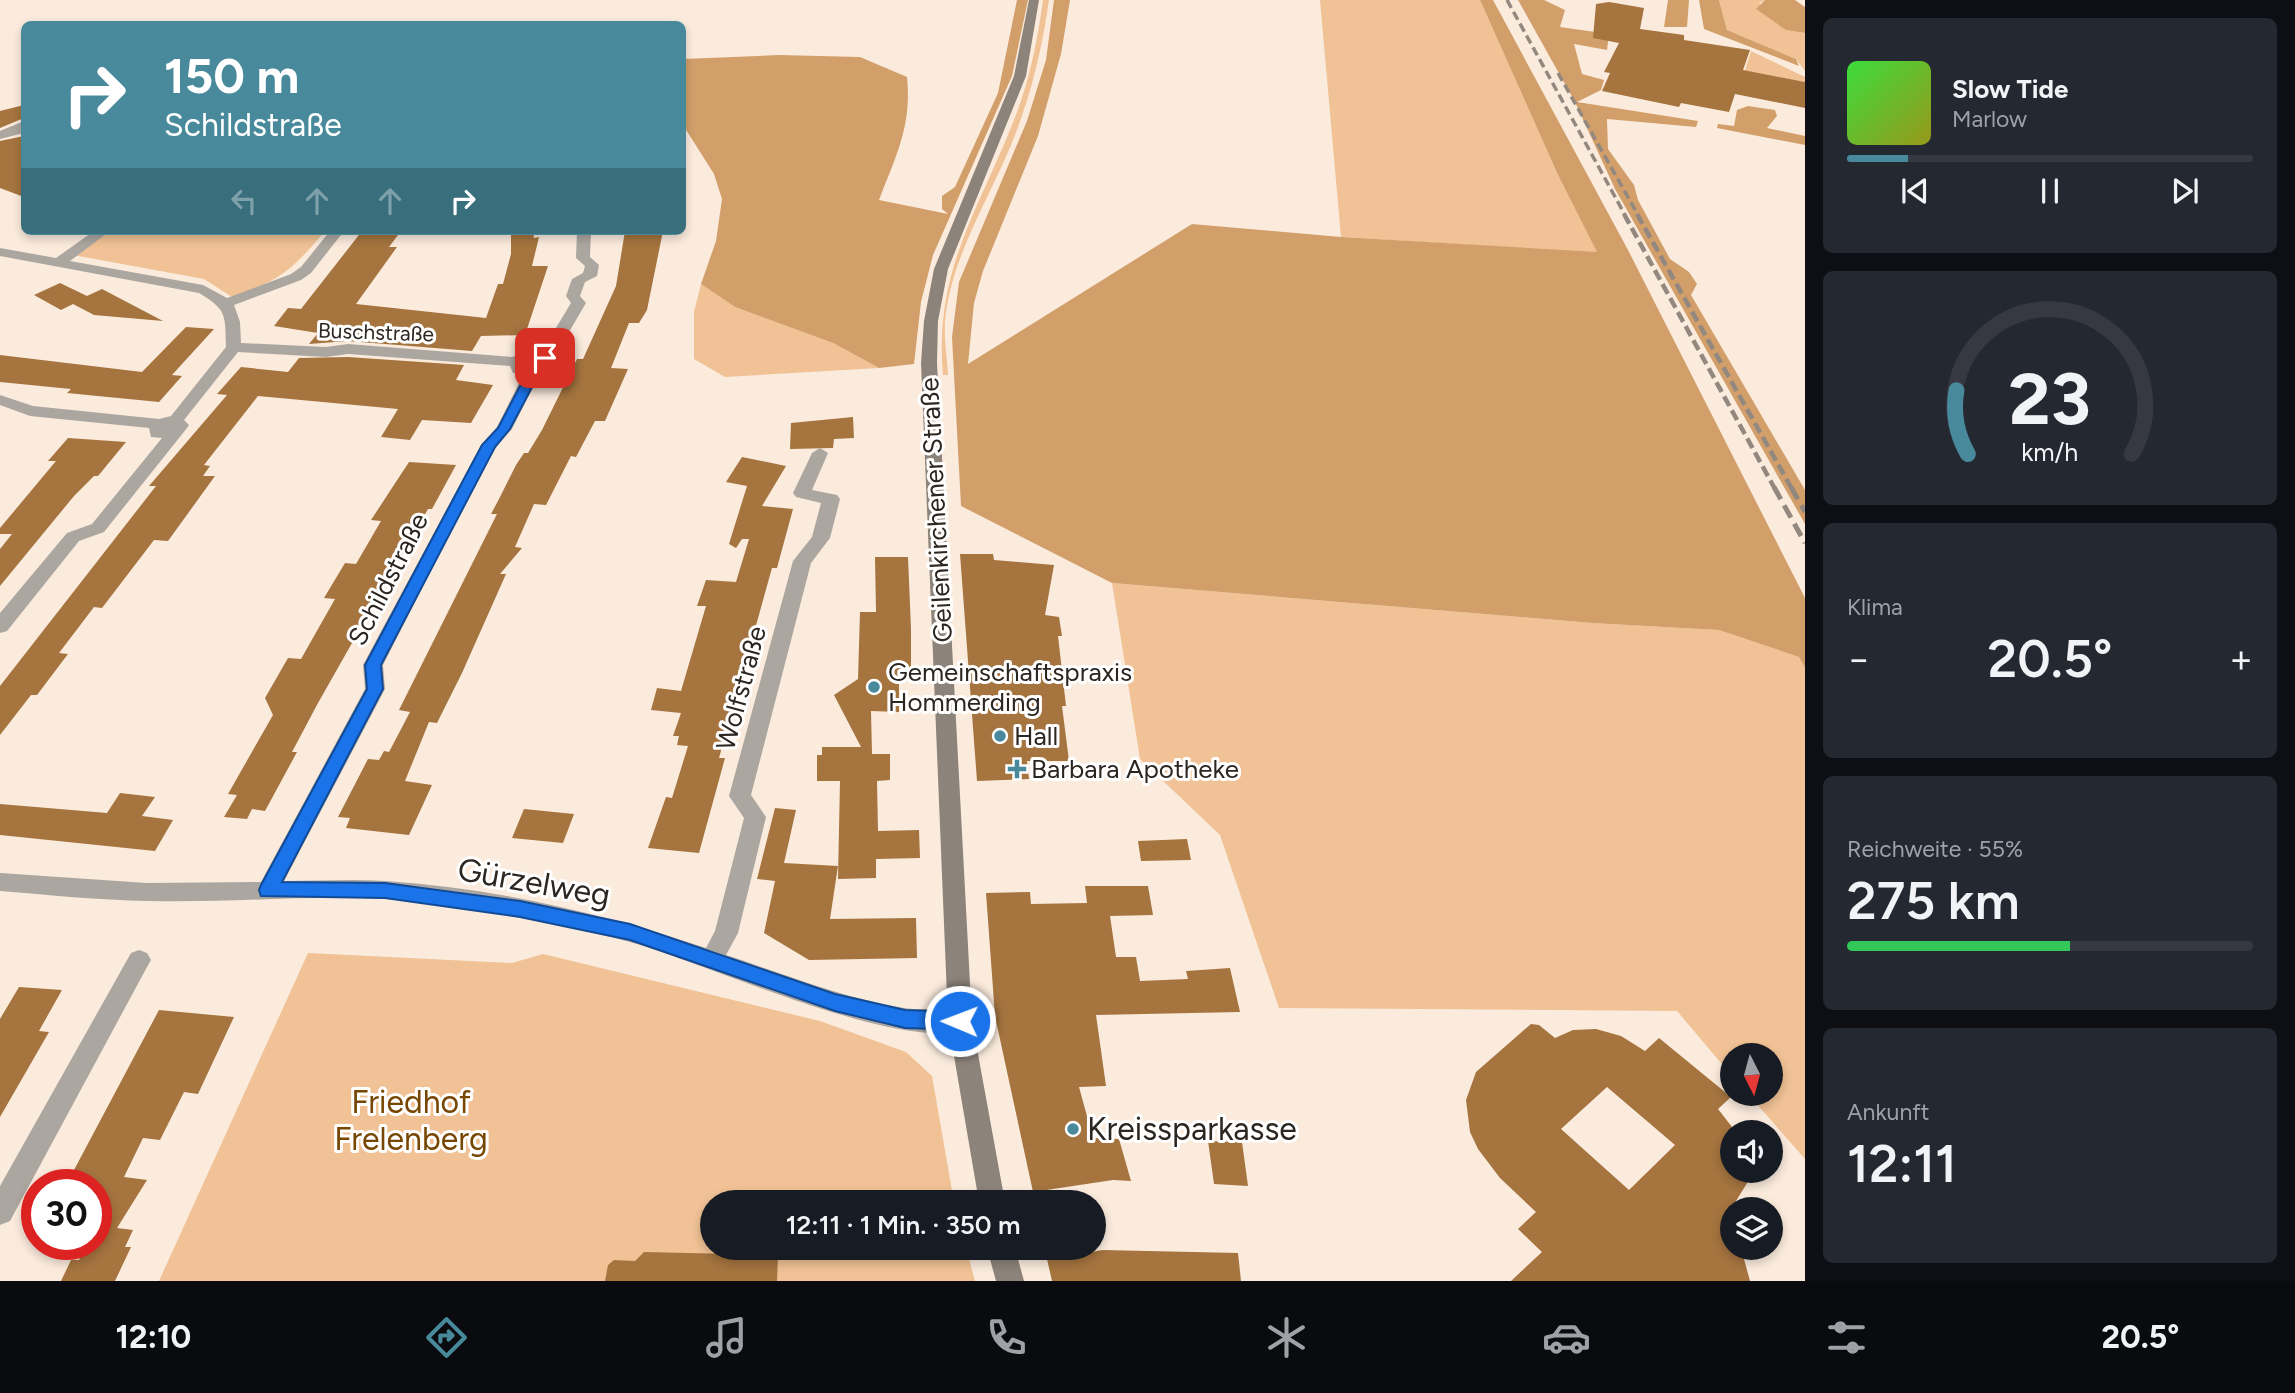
<!DOCTYPE html>
<html lang="de">
<meta charset="utf-8">
<style>
:root{--surface:#171b24;--page:#242831;--text:#f1f3f6;--muted:#9ea1a6;--line:#363941;--accent:#488a9b}
body{margin:0;font-family:Figtree,sans-serif;background:var(--page);color:var(--text);height:100vh;display:flex;flex-direction:column;font-size:26px;white-space:nowrap}
*{box-sizing:border-box;margin:0}
p{font-size:23px;color:var(--muted)}
.icon{flex:none;width:38px;height:38px;fill:none;stroke:currentColor;stroke-width:2;stroke-linecap:round;stroke-linejoin:round}
.map{position:relative;flex:1;overflow:hidden}
.sheet{display:flex;flex-direction:column;gap:18px;padding:18px;background:#0d0f14;width:490px}
.sheet>*{flex:none}
.banner{position:absolute;left:21px;top:21px;width:665px;height:214px;border-radius:10px;box-shadow:0 4px 10px #0003;background:#488a9b;color:#fff;overflow:hidden}
.needle{width:46px;rotate:174deg}
.fabs{position:absolute;left:1720px;top:1043px;display:grid;gap:14px}
.fabs a{display:grid;place-items:center;width:63px;height:63px;border-radius:50%;background:var(--surface);box-shadow:0 4px 10px #0003;font-size:35px}
.speed{position:absolute;left:21px;top:1169px;display:flex;gap:14px;font-size:35px;font-weight:700;text-align:center}
.speed>*{display:grid;place-content:center;width:91px;height:91px;border-radius:50%;background:var(--surface);box-shadow:0 4px 10px #0003;line-height:1}
.speed .limit{border:10px solid #d22;background:#fff;color:#111}
.pin{position:absolute;display:grid;place-items:center;width:60px;height:60px;color:#fff;margin:-30px;border-radius:14px;box-shadow:0 4px 10px #0006}
.me{position:absolute;width:77px;margin:-38px;rotate:271deg;stroke-linejoin:round;filter:drop-shadow(0 0 5px #0008)}
.turn{display:flex;align-items:center;gap:24px;height:147px;padding:0 28px;font-size:32px}
.turn .icon{width:91px;height:91px;stroke-width:2.5}
.turn b{display:block;font-size:49px;line-height:60px}
.lanes{display:flex;align-items:center;height:66px;padding:0 28px;background:#0003;justify-content:center;gap:35px;direction:ltr}
.lanes .off{opacity:.35}
.big{font-size:52px;font-weight:600;line-height:1.1}
.sheet .widget{flex:1;display:flex;flex-direction:column;justify-content:center;gap:10px;min-width:0;padding:0 24px;border-radius:10px;background:var(--page)}
.sheet .dial{align-items:center;gap:0}
.dial svg{height:182px;overflow:visible;fill:none;stroke:var(--line);stroke-width:7;stroke-linecap:round;text-anchor:middle}
.dial text{fill:var(--text);stroke:none}
.song{display:flex;align-items:center;gap:21px}
.cover{width:84px;height:84px;border-radius:10px;background:linear-gradient(135deg,hsl(120 70% 55%),hsl(60 70% 35%))}
.played{height:7px;border-radius:4px;background:linear-gradient(90deg,var(--accent) 15%,var(--line) 15%)}
.keys{display:flex;justify-content:space-around;direction:ltr}
.heat{display:flex;justify-content:space-between;align-items:center;font-size:38px;direction:ltr}
.charge{height:10px;border-radius:5px;background:linear-gradient(90deg,#34c759 55%,var(--line) 0)}
.trip{position:absolute;left:700px;top:1190px;width:406px;height:70px;border-radius:35px;background:var(--surface);box-shadow:0 4px 10px #0003;font-weight:600;line-height:70px;text-align:center}
.tabs{display:flex;height:112px;justify-content:space-around;align-items:center;background:#090b0e;color:var(--muted)}
.tabs .icon{width:49px;height:49px}
.tabs .current{color:var(--accent)}
.tabs b{font-size:32px;color:var(--text)}
main{display:flex;flex:1;min-height:0}
.map>svg:first-child{display:block}
</style>
<main>
<div class="map">
<svg width="1805" height="1281" viewBox="0 0 1805 1281">
<rect width="100%" height="100%" fill="#fbebdd"/>
<g fill="#f0c295">
<path d="M 1043,0 L 1049,0 C 1042,50 1030,99 1011,145 C 987,203 951,258 945,321 C 944,338 947,358 948,375 L 943,375 C 934,273 976,215 1012,125 C 1029,84 1037,43 1043,0 Z"/>
<path d="M 1320,0 L 1480,0 L 1558,175 L 1598,253 L 1341,237 Z"/>
<path d="M 1719,0 L 1765,0 L 1759,3 L 1786,30 L 1805,33 L 1805,71 L 1796,59 L 1727,30 Z"/>
<path d="M 1751,51 L 1805,77 L 1805,82 L 1745,71 Z"/>
<path d="M 110,231 L 325,231 C 292,270 281,280 232,297 L 204,279 L 73,255 Z"/>
<path d="M 701,284 L 735,307 L 833,343 L 879,368 L 725,377 L 694,359 L 694,312 Z"/>
<path d="M 1112,583 L 1592,623 L 1719,630 L 1799,657 L 1805,668 L 1805,1159 L 1748,1094 L 1771,1094 L 1771,1055 L 1732,1055 L 1732,1076 L 1677,1011 L 1279,1008 L 1220,835 L 1140,759 Z"/>
<path d="M 308,953 L 512,963 L 543,954 L 820,1021 L 906,1052 L 932,1076 L 954,1202 L 712,1202 L 712,1248 L 966,1248 L 975,1281 L 159,1281 Z"/>
</g>
<g fill="#d29f6a">
<path d="M 1017,0 L 1028,0 L 1012,76 L 933,255 L 921,302 L 914,364 L 879,368 L 833,343 L 735,307 L 701,284 L 716,241 L 722,199 L 714,174 L 683,125 L 683,59 L 779,55 L 860,57 L 907,77 C 912,126 896,156 879,200 L 948,214 L 942,209 L 942,196 L 955,187 L 998,93 Z"/>
<path d="M 1054,0 L 1070,0 L 1061,54 L 1038,136 L 983,271 L 974,303 L 968,364 L 1192,224 L 1341,237 L 1597,252 L 1558,175 L 1480,0 L 1493,0 L 1628,250 L 1805,598 L 1805,668 L 1799,657 L 1719,630 L 1592,623 L 1112,583 L 961,506 L 952,337 L 959,282 L 1027,121 L 1046,60 Z"/>
<path d="M 1518,0 L 1544,0 L 1565,10 L 1560,27 L 1609,34 L 1607,50 L 1574,44 L 1582,74 L 1604,80 L 1601,90 L 1577,102 L 1698,121 L 1696,127 L 1607,119 L 1608,149 L 1634,185 L 1638,200 L 1670,259 L 1689,272 L 1697,284 L 1691,295 L 1805,490 L 1805,524 L 1615,189 L 1575,102 Z"/>
<path d="M 1668,0 L 1689,0 L 1687,27 L 1664,27 Z"/>
<path d="M 1699,0 L 1719,0 L 1727,30 L 1796,59 L 1799,66 L 1704,29 Z"/>
<path d="M 1765,0 L 1795,0 L 1805,7 L 1805,33 L 1786,30 L 1756,9 Z"/>
<path d="M 1748,106 L 1775,110 L 1777,116 L 1767,128 L 1805,136 L 1805,145 L 1717,128 L 1718,124 L 1734,126 L 1737,110 Z"/>
</g>
<g fill="#a5743f" fill-rule="evenodd">
<path d="M 1609,2 L 1644,8 L 1640,29 L 1684,35 L 1684,40 L 1750,50 L 1743,70 L 1805,82 L 1805,108 L 1735,94 L 1729,112 L 1681,103 L 1679,107 L 1602,91 L 1610,73 L 1604,72 L 1619,43 L 1593,38 L 1596,4 Z"/>
<path d="M 24,105 L 24,118 L 0,128 L 0,111 Z"/>
<path d="M 24,136 L 24,197 L 0,188 L 0,141 Z"/>
<path d="M 362,231 L 401,231 L 389,247 L 397,247 L 356,304 L 486,318 L 498,284 L 503,284 L 511,254 L 511,231 L 533,231 L 534,238 L 539,237 L 532,266 L 548,266 L 525,335 L 481,336 L 472,351 L 348,341 L 309,344 L 318,333 L 274,326 L 288,308 L 301,309 Z"/>
<path d="M 625,231 L 663,231 L 647,310 L 639,323 L 629,323 L 611,368 L 628,369 L 605,421 L 595,421 L 576,457 L 571,456 L 546,505 L 534,504 L 515,547 L 522,548 L 500,574 L 506,574 L 462,673 L 437,723 L 429,722 L 405,781 L 432,785 L 409,835 L 346,828 L 350,818 L 338,817 L 368,759 L 379,760 L 384,751 L 389,752 L 410,712 L 399,710 L 497,514 L 491,514 L 498,501 L 516,465 L 524,453 L 528,453 L 542,430 L 577,359 L 583,359 L 616,286 Z"/>
<path d="M 60,283 L 87,296 L 102,289 L 163,321 L 94,315 L 73,304 L 61,310 L 34,295 Z"/>
<path d="M 186,327 L 214,329 L 172,375 L 182,376 L 159,402 L 67,393 L 71,389 L 0,382 L 0,355 L 142,372 Z"/>
<path d="M 348,357 L 464,365 L 456,380 L 493,385 L 471,423 L 422,420 L 410,440 L 381,437 L 398,409 L 258,396 L 204,465 L 210,466 L 203,476 L 215,476 L 168,541 L 154,540 L 102,608 L 94,607 L 59,653 L 68,654 L 37,695 L 31,695 L 0,735 L 0,686 L 156,486 L 149,486 L 227,395 L 217,394 L 241,367 L 288,372 L 299,358 Z"/>
<path d="M 853,417 L 854,438 L 834,439 L 833,448 L 790,449 L 791,423 Z"/>
<path d="M 68,438 L 126,442 L 98,476 L 94,476 L 74,496 L 0,586 L 0,549 L 12,534 L 0,534 L 0,528 L 56,461 L 48,461 Z"/>
<path d="M 742,457 L 786,466 L 762,506 L 793,509 L 777,568 L 772,568 L 729,722 L 719,758 L 725,758 L 699,853 L 648,848 L 666,797 L 672,798 L 688,746 L 677,745 L 679,736 L 673,736 L 681,713 L 651,710 L 657,688 L 681,691 L 706,606 L 697,606 L 706,580 L 736,582 L 749,539 L 742,539 L 736,548 L 729,544 L 747,486 L 726,482 Z"/>
<path d="M 409,462 L 456,465 L 432,509 L 428,509 L 318,703 L 292,752 L 297,752 L 265,811 L 252,809 L 247,819 L 224,817 L 237,795 L 228,794 L 273,715 L 265,698 L 288,658 L 301,659 L 335,599 L 324,598 L 345,563 L 356,564 L 381,521 L 371,520 Z"/>
<path d="M 960,554 L 993,554 L 994,560 L 1054,565 L 1045,615 L 1059,617 L 1062,636 L 1058,636 L 1066,706 L 1062,706 L 1069,761 L 1027,761 L 1029,779 L 977,781 Z"/>
<path d="M 875,557 L 908,557 L 911,629 L 911,676 L 899,676 L 899,712 L 871,711 L 872,754 L 890,754 L 890,780 L 877,781 L 878,831 L 919,830 L 920,858 L 876,859 L 876,878 L 838,879 L 840,781 L 817,781 L 817,755 L 822,755 L 822,747 L 861,747 L 834,695 L 858,679 L 860,612 L 876,612 Z"/>
<path d="M 120,793 L 155,797 L 142,816 L 173,820 L 155,851 L 0,835 L 0,804 L 107,813 Z"/>
<path d="M 775,808 L 796,810 L 784,863 L 838,866 L 830,919 L 916,918 L 917,958 L 809,960 L 764,933 L 775,881 L 757,879 Z"/>
<path d="M 524,809 L 574,814 L 563,843 L 512,838 Z"/>
<path d="M 1187,839 L 1191,860 L 1141,861 L 1138,841 Z"/>
<path d="M 1085,886 L 1148,886 L 1153,915 L 1110,916 L 1116,957 L 1136,957 L 1140,981 L 1188,979 L 1186,971 L 1230,968 L 1240,1012 L 1096,1015 L 1106,1086 L 1079,1087 L 1093,1138 L 1119,1139 L 1131,1181 L 1113,1180 L 1033,1192 L 995,1016 L 986,893 L 1030,892 L 1031,904 L 1087,903 Z"/>
<path d="M 19,987 L 62,990 L 39,1031 L 49,1032 L 0,1117 L 0,1019 Z"/>
<path d="M 159,1010 L 234,1017 L 198,1094 L 184,1092 L 160,1140 L 143,1138 L 124,1177 L 147,1180 L 117,1228 L 133,1230 L 125,1247 L 131,1247 L 115,1281 L 61,1281 L 71,1260 L 79,1260 L 87,1244 L 96,1244 L 96,1185 L 66,1185 Z"/>
<path d="M 1531,1024 L 1539,1025 L 1555,1038 L 1573,1030 L 1596,1029 L 1621,1036 L 1645,1051 L 1659,1038 L 1731,1097 L 1718,1109 L 1736,1132 L 1732,1132 L 1732,1171 L 1749,1171 L 1749,1180 L 1731,1209 L 1732,1248 L 1741,1248 L 1750,1281 L 1511,1281 L 1542,1252 L 1518,1229 L 1536,1212 L 1500,1178 L 1478,1149 L 1470,1132 L 1466,1100 L 1476,1072 ZM 1607,1087 L 1675,1145 L 1629,1190 L 1561,1129 Z"/>
<path d="M 1208,1141 L 1242,1142 L 1248,1186 L 1214,1184 Z"/>
<path d="M 1103,1250 L 1238,1253 L 1241,1281 L 1052,1281 L 1047,1259 Z"/>
<path d="M 644,1252 L 778,1255 L 777,1281 L 605,1281 L 608,1265 L 614,1260 L 635,1261 Z"/>
</g>
<g fill="none" stroke-linecap="round" stroke-linejoin="round">
<g fill="#aca6a0" fill-rule="evenodd">
<path d="M 24,121 L 24,133 L 0,139 L 0,131 Z"/>
<path d="M 94,231 L 110,231 L 70,261 L 203,285 L 227,298 L 291,274 L 301,267 L 330,231 L 344,231 L 311,273 L 301,280 L 234,305 L 240,322 L 241,343 L 326,347 L 348,344 L 512,357 L 545,346 L 571,303 L 566,296 L 572,279 L 583,273 L 585,266 L 576,258 L 577,231 L 591,231 L 590,257 L 599,265 L 597,276 L 585,282 L 580,296 L 586,303 L 559,349 L 550,357 L 554,361 L 548,370 L 539,375 L 512,429 L 496,447 L 444,545 L 383,665 L 385,689 L 284,881 C 318,881 352,879 386,881 C 494,888 603,913 706,948 L 715,931 L 744,818 L 729,796 L 793,561 L 812,537 L 821,503 L 796,497 L 793,493 L 812,453 L 820,448 L 828,453 L 812,490 L 837,495 L 840,499 L 830,538 L 811,563 L 751,795 L 766,817 L 738,933 L 726,955 C 784,974 843,998 904,1008 C 925,1011 948,1006 969,1013 L 972,1021 L 969,1029 C 900,1054 705,962 630,942 C 556,922 461,904 385,899 C 306,895 227,903 148,901 C 98,900 49,895 0,891 L 0,873 L 147,883 L 261,882 L 365,689 L 363,665 L 481,445 L 497,427 L 523,375 L 513,373 L 510,366 L 348,354 L 326,357 L 238,352 L 184,420 L 189,425 L 187,428 L 104,532 L 79,541 L 7,631 L 0,633 L 0,613 L 67,533 L 92,524 L 162,438 L 151,437 L 149,428 L 30,416 L 0,405 L 0,395 L 33,406 L 159,419 L 171,416 L 226,347 C 225,314 227,310 199,293 L 0,256 L 0,248 L 56,258 ZM 534,359 L 537,364 L 525,366 L 525,363 Z"/>
<path d="M 139,950 L 147,953 L 151,960 L 147,967 L 10,1221 L 0,1225 L 0,1186 L 131,953 Z"/>
</g>
<g fill="#8c837a" fill-rule="evenodd">
<path d="M 1029,0 L 1039,0 L 1026,76 L 948,269 L 938,321 L 937,363 L 972,1021 L 1005,1202 L 979,1202 L 948,1021 L 921,363 L 924,321 L 934,269 L 1014,76 Z"/>
<path d="M 987,1248 L 1015,1248 L 1024,1281 L 996,1281 Z"/>
</g>
<g stroke="#93887f" stroke-width="3.5" stroke-dasharray="9 4.5" stroke-linecap="butt">
<path d="M 1507,0 L 1625,215"/>
<path d="M 1558,73 L 1638,215"/>
</g>
<g stroke="#93887f" stroke-width="4.5" stroke-dasharray="11 5" stroke-linecap="butt">
<path d="M 1624,214 L 1775,489"/>
<path d="M 1637,214 L 1792,489"/>
</g>
<g stroke="#93887f" stroke-width="5" stroke-dasharray="14 7" stroke-linecap="butt">
<path d="M 1774,487 L 1805,543"/>
<path d="M 1791,487 L 1805,512"/>
</g>
</g>
<path fill="#1a73e8" stroke="#114b97" stroke-width="2" d="M 540,355 L 549,355 L 552,364 L 539,374 L 510,429 L 495,447 L 381,665 L 383,689 L 282,882 L 385,883 L 520,901 L 630,924 L 835,994 L 905,1010 L 960,1012 L 968,1014 L 970,1021 L 968,1027 L 960,1030 L 905,1028 L 835,1011 L 630,940 L 520,917 L 385,898 L 261,896 L 259,890 L 261,885 L 367,689 L 365,665 L 482,445 L 498,428 L 529,369 L 539,363 Z"/>
<g fill="#488a9b" stroke="#fff" stroke-width="2.5">
<circle cx="874" cy="687" r="7"/>
<circle cx="1000" cy="736" r="7"/>
<path d="M1013.5 758.5h7v7h7v7h-7v7h-7v-7h-7v-7h7z"/>
<circle cx="1073" cy="1129" r="7"/>
</g>
<g text-anchor="middle" dominant-baseline="central" stroke-width="6" stroke-linejoin="round" paint-order="stroke">
<g font-size="21" fill="#2c2621" stroke="#fff">
<text transform="translate(376 332) rotate(2)">Buschstraße</text>
</g>
<g font-size="26" fill="#2c2621" stroke="#fff">
<text transform="translate(936 510) rotate(-93)">Geilenkirchener Straße</text>
<text transform="translate(388 579) rotate(-63)">Schildstraße</text>
<text transform="translate(741 688) rotate(-75)">Wolfstraße</text>
</g>
<g font-size="26" fill="#2c2621" stroke="#fff" text-anchor="start">
<text x="888" y="672">Gemeinschaftspraxis<tspan x="888" dy="30">Hommerding</tspan></text>
<text x="1014" y="736">Hall</text>
<text x="1031" y="769">Barbara Apotheke</text>
</g>
<g font-size="32" fill="#2c2621" stroke="#fff">
<text transform="translate(534 882) rotate(10)">Gürzelweg</text>
</g>
<g font-size="32" fill="#774702" stroke="#fff">
<text x="411" y="1102">Friedhof<tspan x="411" dy="37">Frelenberg</tspan></text>
</g>
<g font-size="32" fill="#2c2621" stroke="#fff" text-anchor="start">
<text x="1087" y="1129">Kreissparkasse</text>
</g>
</g>
</svg>
<div class="fabs">
<a><svg class="needle" viewBox="-14 -14 28 28"><path d="M0-13l5 13h-10z" fill="#e53935"/><path d="M0 13l5-13h-10z" fill="#9ea1a6"/></svg></a>
<a><svg class="icon" aria-label="sound" viewBox="0 0 24 24"><path d="M4 9h4l5-4v14l-5-4H4zM17 9q2 3 0 6"/></svg></a>
<a><svg class="icon" aria-label="layers" viewBox="0 0 24 24"><path d="M12 4l9 5-9 5-9-5zM3 14l9 5 9-5"/></svg></a>
</div>
<div class="speed"><div class="limit">30</div></div>
<div class="pin" style="left:545px;top:358px;background:#d93025"><svg class="icon" aria-label="arrive" viewBox="0 0 24 24"><path d="M6 21V4h12l-3 4 3 4H6"/></svg></div>
<svg class="me" style="left:960px;top:1021px" viewBox="-20 -20 40 40"><circle r="17" fill="#1a73e8" stroke="#fff" stroke-width="3"/><path d="M0-11L8 9 0 5-8 9z" fill="#fff"/></svg>
<div class="trip">12:11 · 1 Min. · 350 m</div>
<div class="banner">
<div class="turn"><svg class="icon" aria-label="right" viewBox="0 0 24 24"><path d="M7 20v-9h11M14 6l5 5-5 5"/></svg><div><b>150 m</b>Schildstraße</div></div>
<div class="lanes"><svg class="icon off" aria-label="left" viewBox="0 0 24 24"><path d="M17 20v-9H6M10 6l-5 5 5 5"/></svg><svg class="icon off" aria-label="ahead" viewBox="0 0 24 24"><path d="M12 20V5M6 11l6-6 6 6"/></svg><svg class="icon off" aria-label="ahead" viewBox="0 0 24 24"><path d="M12 20V5M6 11l6-6 6 6"/></svg><svg class="icon" aria-label="right" viewBox="0 0 24 24"><path d="M7 20v-9h11M14 6l5 5-5 5"/></svg></div>
</div>
</div>
<section class="sheet">
<div class="widget">
<div class="song"><i class="cover"></i><div><b>Slow Tide</b><p>Marlow</p></div></div>
<div class="played"></div>
<div class="keys"><svg class="icon" aria-label="previous" viewBox="0 0 24 24"><path d="M18 5L8 12l10 7zM5 5v14"/></svg><svg class="icon" aria-label="pause" viewBox="0 0 24 24"><path d="M8 5v14M16 5v14"/></svg><svg class="icon" aria-label="next" viewBox="0 0 24 24"><path d="M6 5l10 7-10 7zM19 5v14"/></svg></div>
</div>
<div class="widget dial"><svg viewBox="0 0 100 80">
<path d="M14 69A42 42 0 1 1 86 69"/>
<path d="M14 69A42 42 0 0 1 9 41" stroke="#488a9b"/>
<text x="50" y="56" font-size="32" font-weight="700">23</text>
<text x="50" y="72" font-size="11">km/h</text>
</svg></div>
<div class="widget"><p>Klima</p>
<div class="heat"><a>−</a><b class="big">20.5°</b><a>+</a></div>
</div>
<div class="widget"><p>Reichweite · 55%</p><b class="big">275 km</b><div class="charge"></div></div>
<div class="widget"><p>Ankunft</p><b class="big">12:11</b></div>
</section>
</main>
<nav class="tabs">
<b>12:10</b>
<svg class="icon current" aria-label="directions" viewBox="0 0 24 24"><path d="M12 3l9 9-9 9-9-9zM9 14v-3h6M13 9l2 2-2 2"/></svg>
<svg class="icon" aria-label="music" viewBox="0 0 24 24"><path d="M9 18V5l10-2v13"/><circle cx="6" cy="18" r="3"/><circle cx="16" cy="16" r="3"/></svg>
<svg class="icon" aria-label="phone" viewBox="0 0 24 24"><path d="M5 4h4l2 5-3 2q2 4 5 5l2-3 5 2v4C11 20 4 13 5 4z"/></svg>
<svg class="icon" aria-label="climate" viewBox="0 0 24 24"><path d="M12 3v18M4 7l16 10M4 17L20 7"/></svg>
<svg class="icon" aria-label="car" viewBox="0 0 24 24"><path d="M5 17H2v-5l4-1 3-4h7l3 4 3 1v5h-3M9 17h6M6 11h13"/><circle cx="7" cy="17" r="2"/><circle cx="17" cy="17" r="2"/></svg>
<svg class="icon" aria-label="filters" viewBox="0 0 24 24"><path d="M4 7h16M4 17h16"/><circle cx="9" cy="7" r="2"/><circle cx="15" cy="17" r="2"/></svg>
<b>20.5°</b>
</nav>
